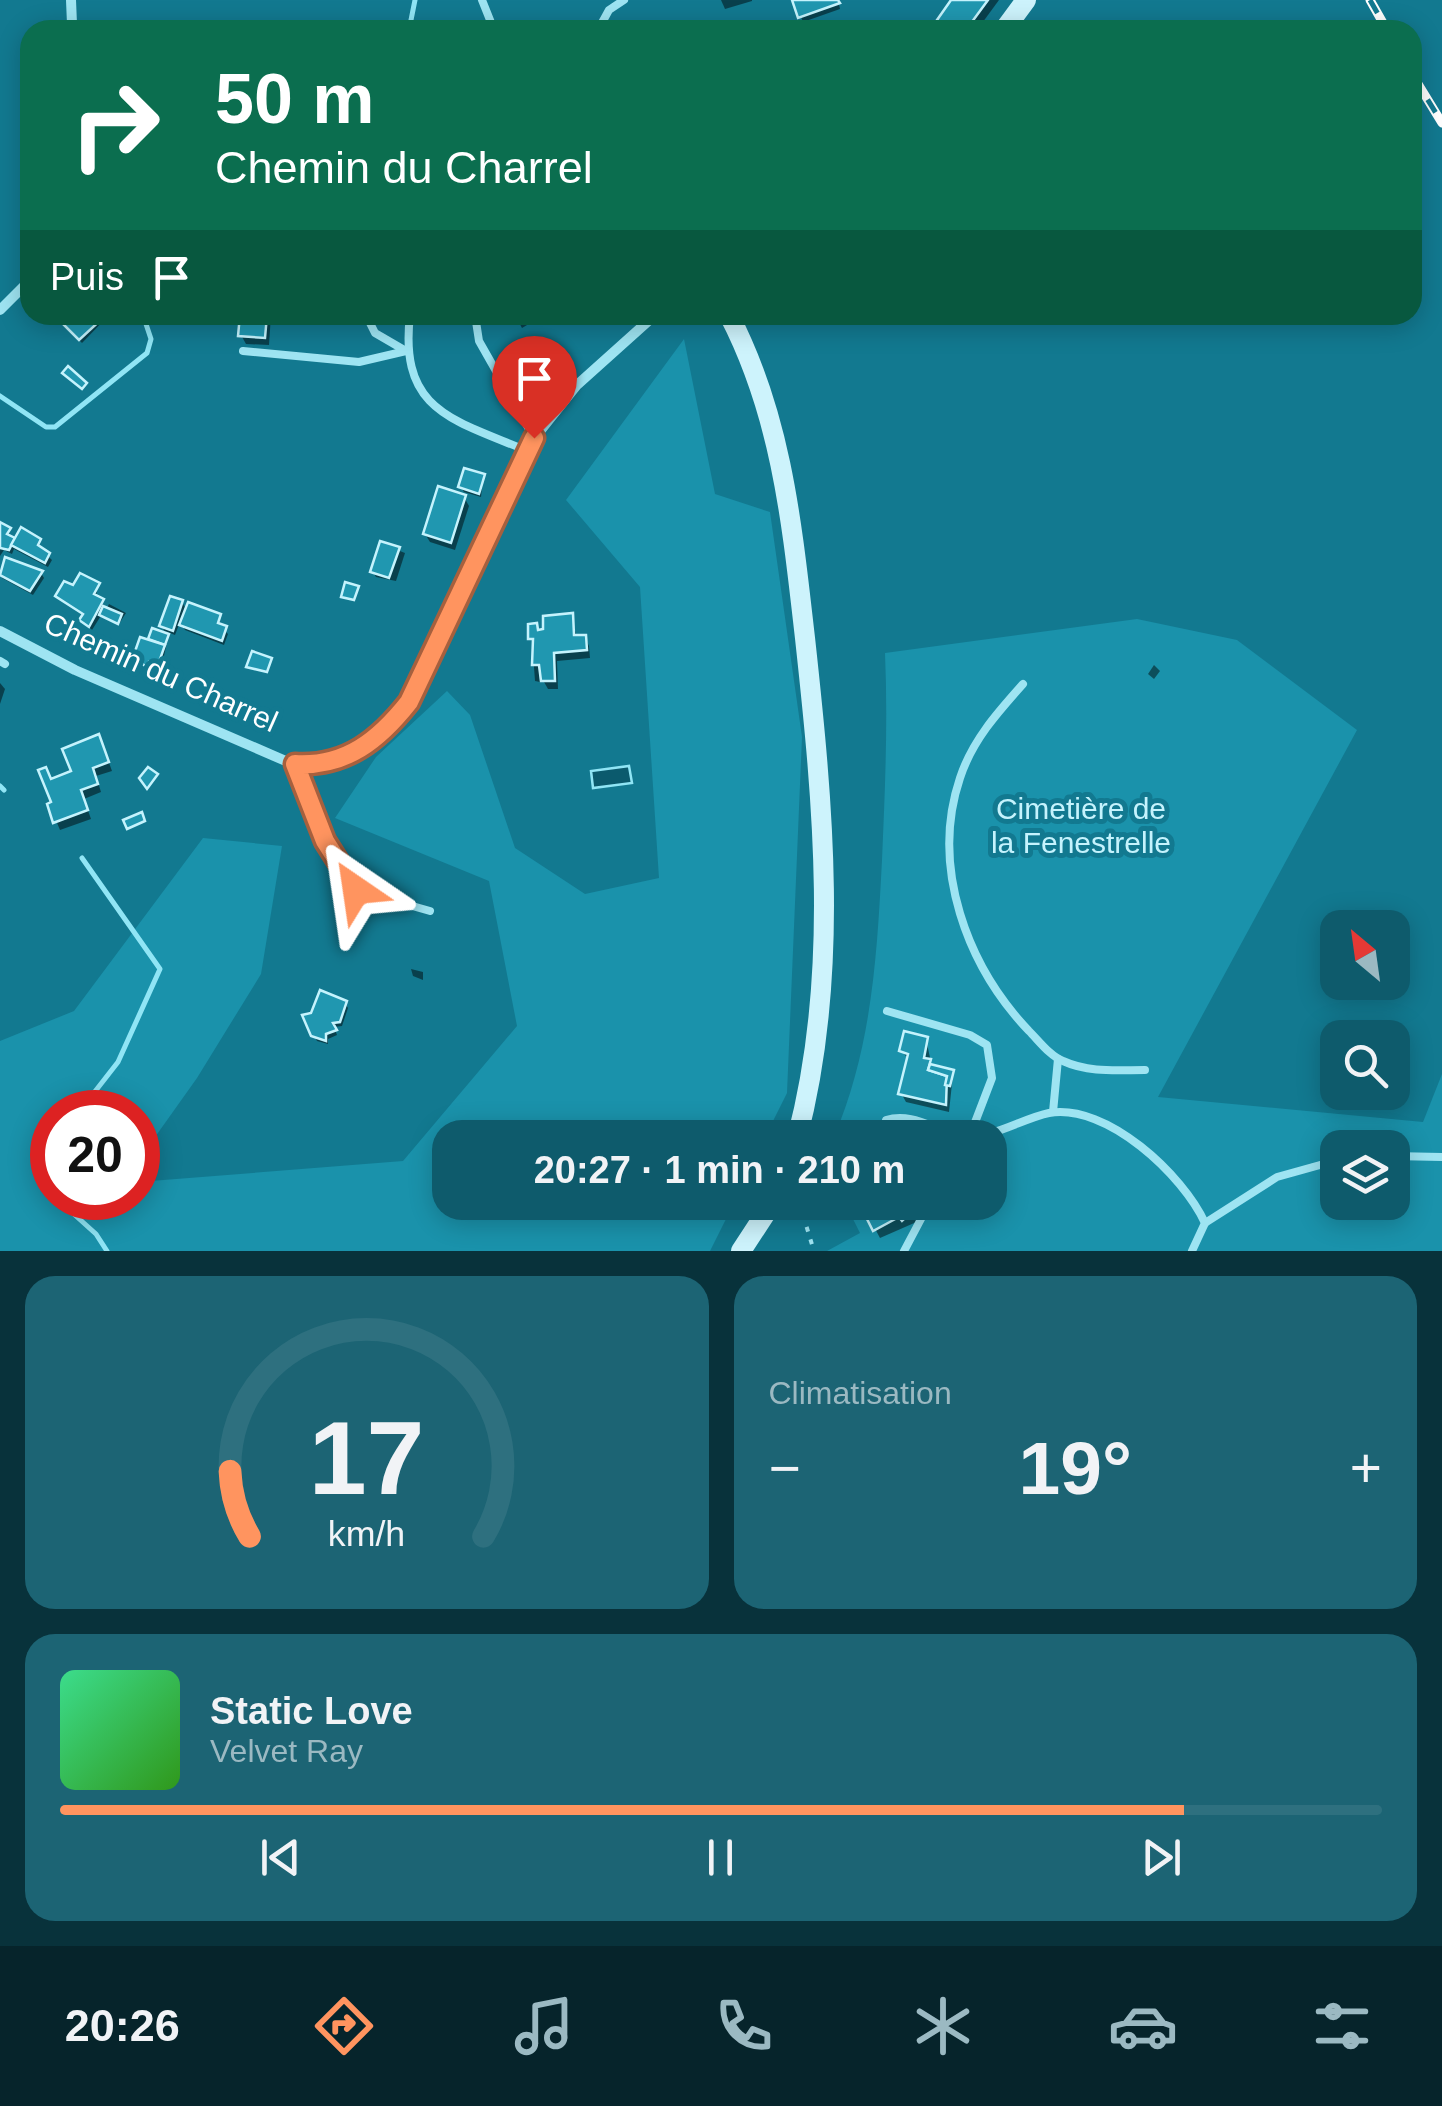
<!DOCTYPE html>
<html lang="fr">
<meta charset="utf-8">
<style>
:root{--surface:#0e5b6c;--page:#1c6474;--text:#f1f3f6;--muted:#9bb9c2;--line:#2e707f;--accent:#ff945f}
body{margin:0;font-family:Helvetica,sans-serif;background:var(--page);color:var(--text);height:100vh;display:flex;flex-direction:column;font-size:38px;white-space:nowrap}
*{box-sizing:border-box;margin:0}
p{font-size:32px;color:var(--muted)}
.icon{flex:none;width:55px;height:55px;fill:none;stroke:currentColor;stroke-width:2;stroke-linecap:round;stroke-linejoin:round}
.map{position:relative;height:1251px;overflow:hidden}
.panel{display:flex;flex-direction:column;gap:25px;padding:25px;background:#08323b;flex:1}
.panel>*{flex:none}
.banner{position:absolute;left:20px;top:20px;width:1402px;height:305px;border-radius:30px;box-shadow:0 5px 25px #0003;background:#0b6e4f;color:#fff;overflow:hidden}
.needle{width:65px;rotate:331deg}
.controls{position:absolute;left:1320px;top:910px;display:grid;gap:20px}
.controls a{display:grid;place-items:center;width:90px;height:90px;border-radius:20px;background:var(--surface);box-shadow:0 5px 25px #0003;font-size:50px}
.speed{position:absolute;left:30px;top:1090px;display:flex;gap:20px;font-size:50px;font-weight:700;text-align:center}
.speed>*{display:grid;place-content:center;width:130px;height:130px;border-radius:50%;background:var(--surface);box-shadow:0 5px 25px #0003;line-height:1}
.speed .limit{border:15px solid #d22;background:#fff;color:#111}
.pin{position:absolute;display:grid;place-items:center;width:85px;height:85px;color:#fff;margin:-102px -42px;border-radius:50% 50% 50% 0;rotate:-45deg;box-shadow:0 0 10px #0007}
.pin .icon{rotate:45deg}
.me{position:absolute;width:110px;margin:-55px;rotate:328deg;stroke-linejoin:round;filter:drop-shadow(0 0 8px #0008)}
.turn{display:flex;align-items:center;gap:35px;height:210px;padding:0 30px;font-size:45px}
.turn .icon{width:130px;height:130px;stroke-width:2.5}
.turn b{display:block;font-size:70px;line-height:85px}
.then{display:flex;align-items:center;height:95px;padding:0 30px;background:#0003;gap:20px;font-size:38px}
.big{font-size:75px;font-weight:700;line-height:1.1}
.panel .widget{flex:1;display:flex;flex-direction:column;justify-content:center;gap:15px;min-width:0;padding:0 35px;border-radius:30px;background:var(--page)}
.panel .dial{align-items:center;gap:0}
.dial svg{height:260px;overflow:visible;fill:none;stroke:var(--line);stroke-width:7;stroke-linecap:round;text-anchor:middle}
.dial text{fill:var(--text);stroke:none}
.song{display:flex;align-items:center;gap:30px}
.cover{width:120px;height:120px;border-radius:15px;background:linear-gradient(135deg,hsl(150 70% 55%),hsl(110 70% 35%))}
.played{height:10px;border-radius:5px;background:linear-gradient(90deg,var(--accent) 85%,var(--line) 85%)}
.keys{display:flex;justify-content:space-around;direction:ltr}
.heat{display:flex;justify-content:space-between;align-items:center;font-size:55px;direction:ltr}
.panel .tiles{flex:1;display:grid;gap:25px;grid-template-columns:1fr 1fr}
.widget:last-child{grid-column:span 2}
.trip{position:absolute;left:432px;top:1120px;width:575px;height:100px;border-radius:30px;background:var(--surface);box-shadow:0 5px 25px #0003;font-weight:700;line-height:100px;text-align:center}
.dock{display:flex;height:160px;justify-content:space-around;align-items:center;background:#06242b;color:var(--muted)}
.dock .icon{width:70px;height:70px}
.dock .active{color:var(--accent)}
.dock b{font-size:45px;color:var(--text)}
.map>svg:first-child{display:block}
</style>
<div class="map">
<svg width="1442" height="1251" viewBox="0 0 1442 1251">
<rect width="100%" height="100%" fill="#127990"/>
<g fill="#1a92ab" fill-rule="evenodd">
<path d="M 684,339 L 715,494 L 770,512 L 802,737 L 787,1093 L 765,1137 L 450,1138 L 450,1202 L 734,1203 L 710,1251 L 0,1251 L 0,1041 L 74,1011 L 203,838 L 282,846 L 261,974 L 197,1078 L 138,1161 L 138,1112 L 52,1112 L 52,1198 L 138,1198 L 138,1182 L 403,1161 L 517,1026 L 489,881 L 335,818 L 376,757 L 447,691 L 470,715 L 515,848 L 585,894 L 659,878 L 640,587 L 566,500 Z"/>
<path d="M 1137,619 L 1237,640 L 1357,730 L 1158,1097 L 1423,1122 L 1442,1074 L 1442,1251 L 827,1251 L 860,1233 L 845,1203 L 990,1202 L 990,1138 L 834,1137 C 872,1047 877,956 882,860 C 885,791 888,722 885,653 ZM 1338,1148 L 1392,1148 L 1392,1202 L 1338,1202 Z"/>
</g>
<path fill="#0b5a6d" stroke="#90e5f5" stroke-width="2.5" d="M 629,766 L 632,783 L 593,788 L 591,771 Z"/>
<g fill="#0007">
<path d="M 721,0 L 752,0 L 752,1 L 725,9 Z"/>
<path d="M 795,0 L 838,0 L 840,9 L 803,22 Z"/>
<path d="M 954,0 L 999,0 L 977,30 L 947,30 L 940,20 Z"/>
<path d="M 640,25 L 643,30 L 627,30 L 626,29 Z"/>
<path d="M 70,315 L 109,315 L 82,343 L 66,326 Z"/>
<path d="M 242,315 L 271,315 L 269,345 L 246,344 L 241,335 Z"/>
<path d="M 515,315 L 544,315 L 522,328 Z"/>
<path d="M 483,476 L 481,497 L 464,492 L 461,487 Z"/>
<path d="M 464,497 L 469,506 L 455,550 L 430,542 L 425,534 Z"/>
<path d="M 0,524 L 9,530 L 10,538 L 39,540 L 40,549 L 52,560 L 48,567 L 14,549 L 12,554 L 4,550 L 0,556 Z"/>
<path d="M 382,544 L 405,553 L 396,581 L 376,577 L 373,572 Z"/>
<path d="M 6,560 L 41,573 L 44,578 L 33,595 L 2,578 L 0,571 Z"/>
<path d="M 98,584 L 96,598 L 107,608 L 109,604 L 126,613 L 119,624 L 102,614 L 92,630 L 82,620 L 84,616 L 58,596 Z"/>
<path d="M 182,602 L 187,611 L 219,616 L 221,627 L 228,634 L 224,645 L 185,630 L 180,622 L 175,635 L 165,631 L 168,638 L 161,669 L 151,666 L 150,670 L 136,656 L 153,644 L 151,639 L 167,636 L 162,626 Z"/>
<path d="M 571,616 L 577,638 L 585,637 L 589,646 L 590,658 L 557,661 L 558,689 L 548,689 L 539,673 L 540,682 L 535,681 L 531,626 L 540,632 Z"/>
<path d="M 1154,665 L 1160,671 L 1154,679 L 1148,674 Z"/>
<path d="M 0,683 L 5,689 L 0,704 Z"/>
<path d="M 103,746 L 112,771 L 96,776 L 101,792 L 84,799 L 91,819 L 60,830 L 50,806 L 55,804 L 51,782 L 75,772 Z"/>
<path d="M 411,969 L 423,972 L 423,980 L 413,976 Z"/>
<path d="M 345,1003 L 348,1008 L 342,1026 L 334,1027 L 337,1035 L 328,1039 L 328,1044 L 317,1041 L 305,1017 Z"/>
<path d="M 926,1039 L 932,1067 L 953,1074 L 949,1112 L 906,1102 L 901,1093 L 909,1060 L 901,1050 Z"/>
<path d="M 879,1202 L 929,1202 L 921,1220 L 880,1238 L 865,1210 Z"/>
</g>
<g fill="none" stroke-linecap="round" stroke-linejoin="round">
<g stroke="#90e5f5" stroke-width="5">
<path d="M 409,30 L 415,0"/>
<path d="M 0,396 L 46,427 L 55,427 L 147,353 L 151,339 L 143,315"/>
<path d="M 0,786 L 4,790"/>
<path d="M 79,1112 L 118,1062 L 160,969 L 82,858"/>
<path d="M 52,1185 L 52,1187"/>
<path d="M 56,1198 L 96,1234 L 107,1251"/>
</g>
</g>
<g fill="#2097b0" stroke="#c5f3fd" stroke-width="2.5">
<path d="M 792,0 L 838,0 L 840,3 L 798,18 Z"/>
<path d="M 951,0 L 988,0 L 966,30 L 951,30 L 937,20 Z"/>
<path d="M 66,315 L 103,315 L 104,317 L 79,340 L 60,321 Z"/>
<path d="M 240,315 L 267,315 L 265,338 L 238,336 Z"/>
<path d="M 68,366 L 87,383 L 82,389 L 62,373 Z"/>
<path d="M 464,468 L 485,474 L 479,494 L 458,487 Z"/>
<path d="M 438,486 L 466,495 L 451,543 L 423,534 Z"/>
<path d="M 0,522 L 11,528 L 7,534 L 15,538 L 9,550 L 0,548 Z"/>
<path d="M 21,527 L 41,539 L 38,545 L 50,553 L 45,563 L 11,545 Z"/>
<path d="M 380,541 L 400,547 L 389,578 L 370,572 Z"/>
<path d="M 5,557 L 43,571 L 30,591 L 0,575 Z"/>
<path d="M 80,573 L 100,583 L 94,594 L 104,599 L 89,627 L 79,620 L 83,614 L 55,596 L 64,581 L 73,585 Z"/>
<path d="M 345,582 L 359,586 L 354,600 L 341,597 Z"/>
<path d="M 170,596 L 183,600 L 173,631 L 159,626 Z"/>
<path d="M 188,602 L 221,614 L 218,623 L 227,626 L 222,641 L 179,625 Z"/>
<path d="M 103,606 L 122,614 L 118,624 L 99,615 Z"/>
<path d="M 573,613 L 574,635 L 586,635 L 587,650 L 554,653 L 555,681 L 541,681 L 539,665 L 532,665 L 533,639 L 528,639 L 528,624 L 537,623 L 538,630 L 543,629 L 543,616 Z"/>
<path d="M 152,628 L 169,634 L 165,645 L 148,639 Z"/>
<path d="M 140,637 L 165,645 L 158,665 L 149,662 L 148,668 L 133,657 Z"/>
<path d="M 252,651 L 272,658 L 267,672 L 246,667 Z"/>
<path d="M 99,734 L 109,762 L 93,768 L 98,784 L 81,790 L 88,810 L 53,823 L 47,804 L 51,802 L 38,770 L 46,767 L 51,779 L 71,771 L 62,749 Z"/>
<path d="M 148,767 L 158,774 L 147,789 L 139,778 Z"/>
<path d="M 142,812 L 145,821 L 127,829 L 123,820 Z"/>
<path d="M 320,990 L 347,1001 L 340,1022 L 333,1023 L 337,1030 L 326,1034 L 326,1041 L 311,1036 L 302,1015 L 311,1013 Z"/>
<path d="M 904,1031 L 928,1037 L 924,1058 L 931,1059 L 928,1070 L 947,1076 L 946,1105 L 898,1094 L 908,1054 L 899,1051 Z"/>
<path d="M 930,1064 L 954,1070 L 950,1086 L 945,1085 L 947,1076 L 928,1070 Z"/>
<path d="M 874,1202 L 922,1202 L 902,1221 L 899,1217 L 873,1231 L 862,1209 Z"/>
</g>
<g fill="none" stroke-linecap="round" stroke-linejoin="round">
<path stroke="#9ee4f2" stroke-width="4" stroke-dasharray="5 8" stroke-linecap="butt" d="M 799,1202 L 814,1251"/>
<g stroke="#9ee4f2" stroke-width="8">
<path d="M 482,0 L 494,30"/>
<path d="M 598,30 L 609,10 L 624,0"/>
<path d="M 366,315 L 375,333 L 406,351"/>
<path d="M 410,315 C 399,410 451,419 525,450"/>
<path d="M 475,315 L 479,341 L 534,438"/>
<path d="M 243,351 L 359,362 L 406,351"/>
<path d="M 0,661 L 5,664"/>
<path d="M 1023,684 C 997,713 972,741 960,778 C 930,867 967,966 1029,1031 C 1039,1041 1050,1056 1063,1061 C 1089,1073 1117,1070 1145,1070"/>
<path d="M 295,765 L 325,841 L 356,890 L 430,911"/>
<path d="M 887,1011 L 970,1035 L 987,1045 L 992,1078 L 969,1138"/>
<path d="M 1053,1112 L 1058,1059"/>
<path d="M 881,1138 L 886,1120 C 915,1111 939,1134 968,1136 C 993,1138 1024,1118 1049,1113 C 1107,1103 1183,1175 1205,1223 L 1192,1251"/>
<path d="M 1392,1156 L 1442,1157"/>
<path d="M 1205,1223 L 1277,1177 L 1338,1160"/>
<path d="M 904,1251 L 930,1202"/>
</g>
<g stroke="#9ee4f2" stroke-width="10">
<path d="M 71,0 L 72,24"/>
<path d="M 0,310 L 30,280"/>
<path d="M 0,631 L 75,670 L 295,765 C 346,767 379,740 409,702 L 525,450 L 577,385 L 655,315"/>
</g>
<g stroke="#cdf3fc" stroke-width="20">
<path d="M 1004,30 L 1026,0"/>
<path d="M 729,315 C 782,417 792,525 805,638 C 823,803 840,975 797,1138"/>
<path d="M 741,1251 L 773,1202"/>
</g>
<defs>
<g id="rail">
<path d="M 1370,0 L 1387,30"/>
<path d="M 1412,74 L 1442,123"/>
</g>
</defs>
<use href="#rail" stroke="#fff" stroke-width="9"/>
<use href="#rail" stroke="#127990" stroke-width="5" stroke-dasharray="15" stroke-linecap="butt"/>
</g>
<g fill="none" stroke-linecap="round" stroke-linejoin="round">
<defs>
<path id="route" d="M 356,890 L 325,841 L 295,764 C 346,767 379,740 409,702 L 534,438"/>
</defs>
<use href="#route" stroke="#a6603e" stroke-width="25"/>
<use href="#route" stroke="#ff945f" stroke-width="18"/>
</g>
<g text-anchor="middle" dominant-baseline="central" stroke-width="10" stroke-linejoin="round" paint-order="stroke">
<g font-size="30" fill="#fff" stroke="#127990">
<text transform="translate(161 672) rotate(24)">Chemin du Charrel</text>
</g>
<g font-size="30" fill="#c5f3fd" stroke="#127990">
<text x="1081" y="808">Cimetière de<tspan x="1081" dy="34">la Fenestrelle</tspan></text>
</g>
</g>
</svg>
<div class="controls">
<a><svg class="needle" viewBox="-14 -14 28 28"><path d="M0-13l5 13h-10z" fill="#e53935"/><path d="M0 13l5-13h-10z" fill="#9bb9c2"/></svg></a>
<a><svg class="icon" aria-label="search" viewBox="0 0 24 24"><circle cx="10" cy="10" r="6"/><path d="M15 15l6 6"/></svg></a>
<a><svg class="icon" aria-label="layers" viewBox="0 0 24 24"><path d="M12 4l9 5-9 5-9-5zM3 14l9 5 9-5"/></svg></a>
</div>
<div class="speed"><div class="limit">20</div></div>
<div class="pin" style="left:534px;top:438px;background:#d93025"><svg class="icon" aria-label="arrive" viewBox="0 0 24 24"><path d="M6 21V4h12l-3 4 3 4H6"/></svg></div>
<svg class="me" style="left:356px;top:890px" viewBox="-20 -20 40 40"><path d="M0-17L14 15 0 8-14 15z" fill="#ff945f" stroke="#fff" stroke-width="4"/></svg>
<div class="trip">20:27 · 1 min · 210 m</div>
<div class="banner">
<div class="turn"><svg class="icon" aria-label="right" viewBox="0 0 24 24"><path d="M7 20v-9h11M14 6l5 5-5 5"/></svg><div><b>50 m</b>Chemin du Charrel</div></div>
<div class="then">Puis<svg class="icon" aria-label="arrive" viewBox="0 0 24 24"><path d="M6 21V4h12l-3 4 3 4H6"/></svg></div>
</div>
</div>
<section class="panel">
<div class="tiles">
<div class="widget dial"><svg viewBox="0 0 100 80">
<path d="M14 69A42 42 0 1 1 86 69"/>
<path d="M14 69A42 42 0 0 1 8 49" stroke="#ff945f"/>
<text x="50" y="56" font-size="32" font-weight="700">17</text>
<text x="50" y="72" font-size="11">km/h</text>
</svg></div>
<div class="widget"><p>Climatisation</p>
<div class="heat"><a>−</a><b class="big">19°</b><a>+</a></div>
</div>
<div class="widget">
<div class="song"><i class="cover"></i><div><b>Static Love</b><p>Velvet Ray</p></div></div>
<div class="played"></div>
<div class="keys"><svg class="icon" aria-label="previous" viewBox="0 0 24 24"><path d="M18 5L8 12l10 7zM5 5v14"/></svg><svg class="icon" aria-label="pause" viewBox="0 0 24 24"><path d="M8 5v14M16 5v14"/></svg><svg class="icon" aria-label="next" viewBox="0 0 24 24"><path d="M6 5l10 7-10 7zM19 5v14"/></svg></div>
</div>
</div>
</section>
<nav class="dock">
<b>20:26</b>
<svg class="icon active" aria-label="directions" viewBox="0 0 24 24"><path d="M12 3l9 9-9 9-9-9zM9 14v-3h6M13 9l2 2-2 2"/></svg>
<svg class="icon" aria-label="music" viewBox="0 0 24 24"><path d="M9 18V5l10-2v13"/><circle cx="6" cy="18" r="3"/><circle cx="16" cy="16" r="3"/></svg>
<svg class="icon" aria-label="phone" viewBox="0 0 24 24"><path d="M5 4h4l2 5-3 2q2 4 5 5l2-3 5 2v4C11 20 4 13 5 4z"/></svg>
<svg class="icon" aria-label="climate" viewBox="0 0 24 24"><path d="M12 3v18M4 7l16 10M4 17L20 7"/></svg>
<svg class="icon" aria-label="car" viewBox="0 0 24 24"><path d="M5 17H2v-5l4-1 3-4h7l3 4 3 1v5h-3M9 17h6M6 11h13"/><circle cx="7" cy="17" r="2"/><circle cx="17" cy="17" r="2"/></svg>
<svg class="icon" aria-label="filters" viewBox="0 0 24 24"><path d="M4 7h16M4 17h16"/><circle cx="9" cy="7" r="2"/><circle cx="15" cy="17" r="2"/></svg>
</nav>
